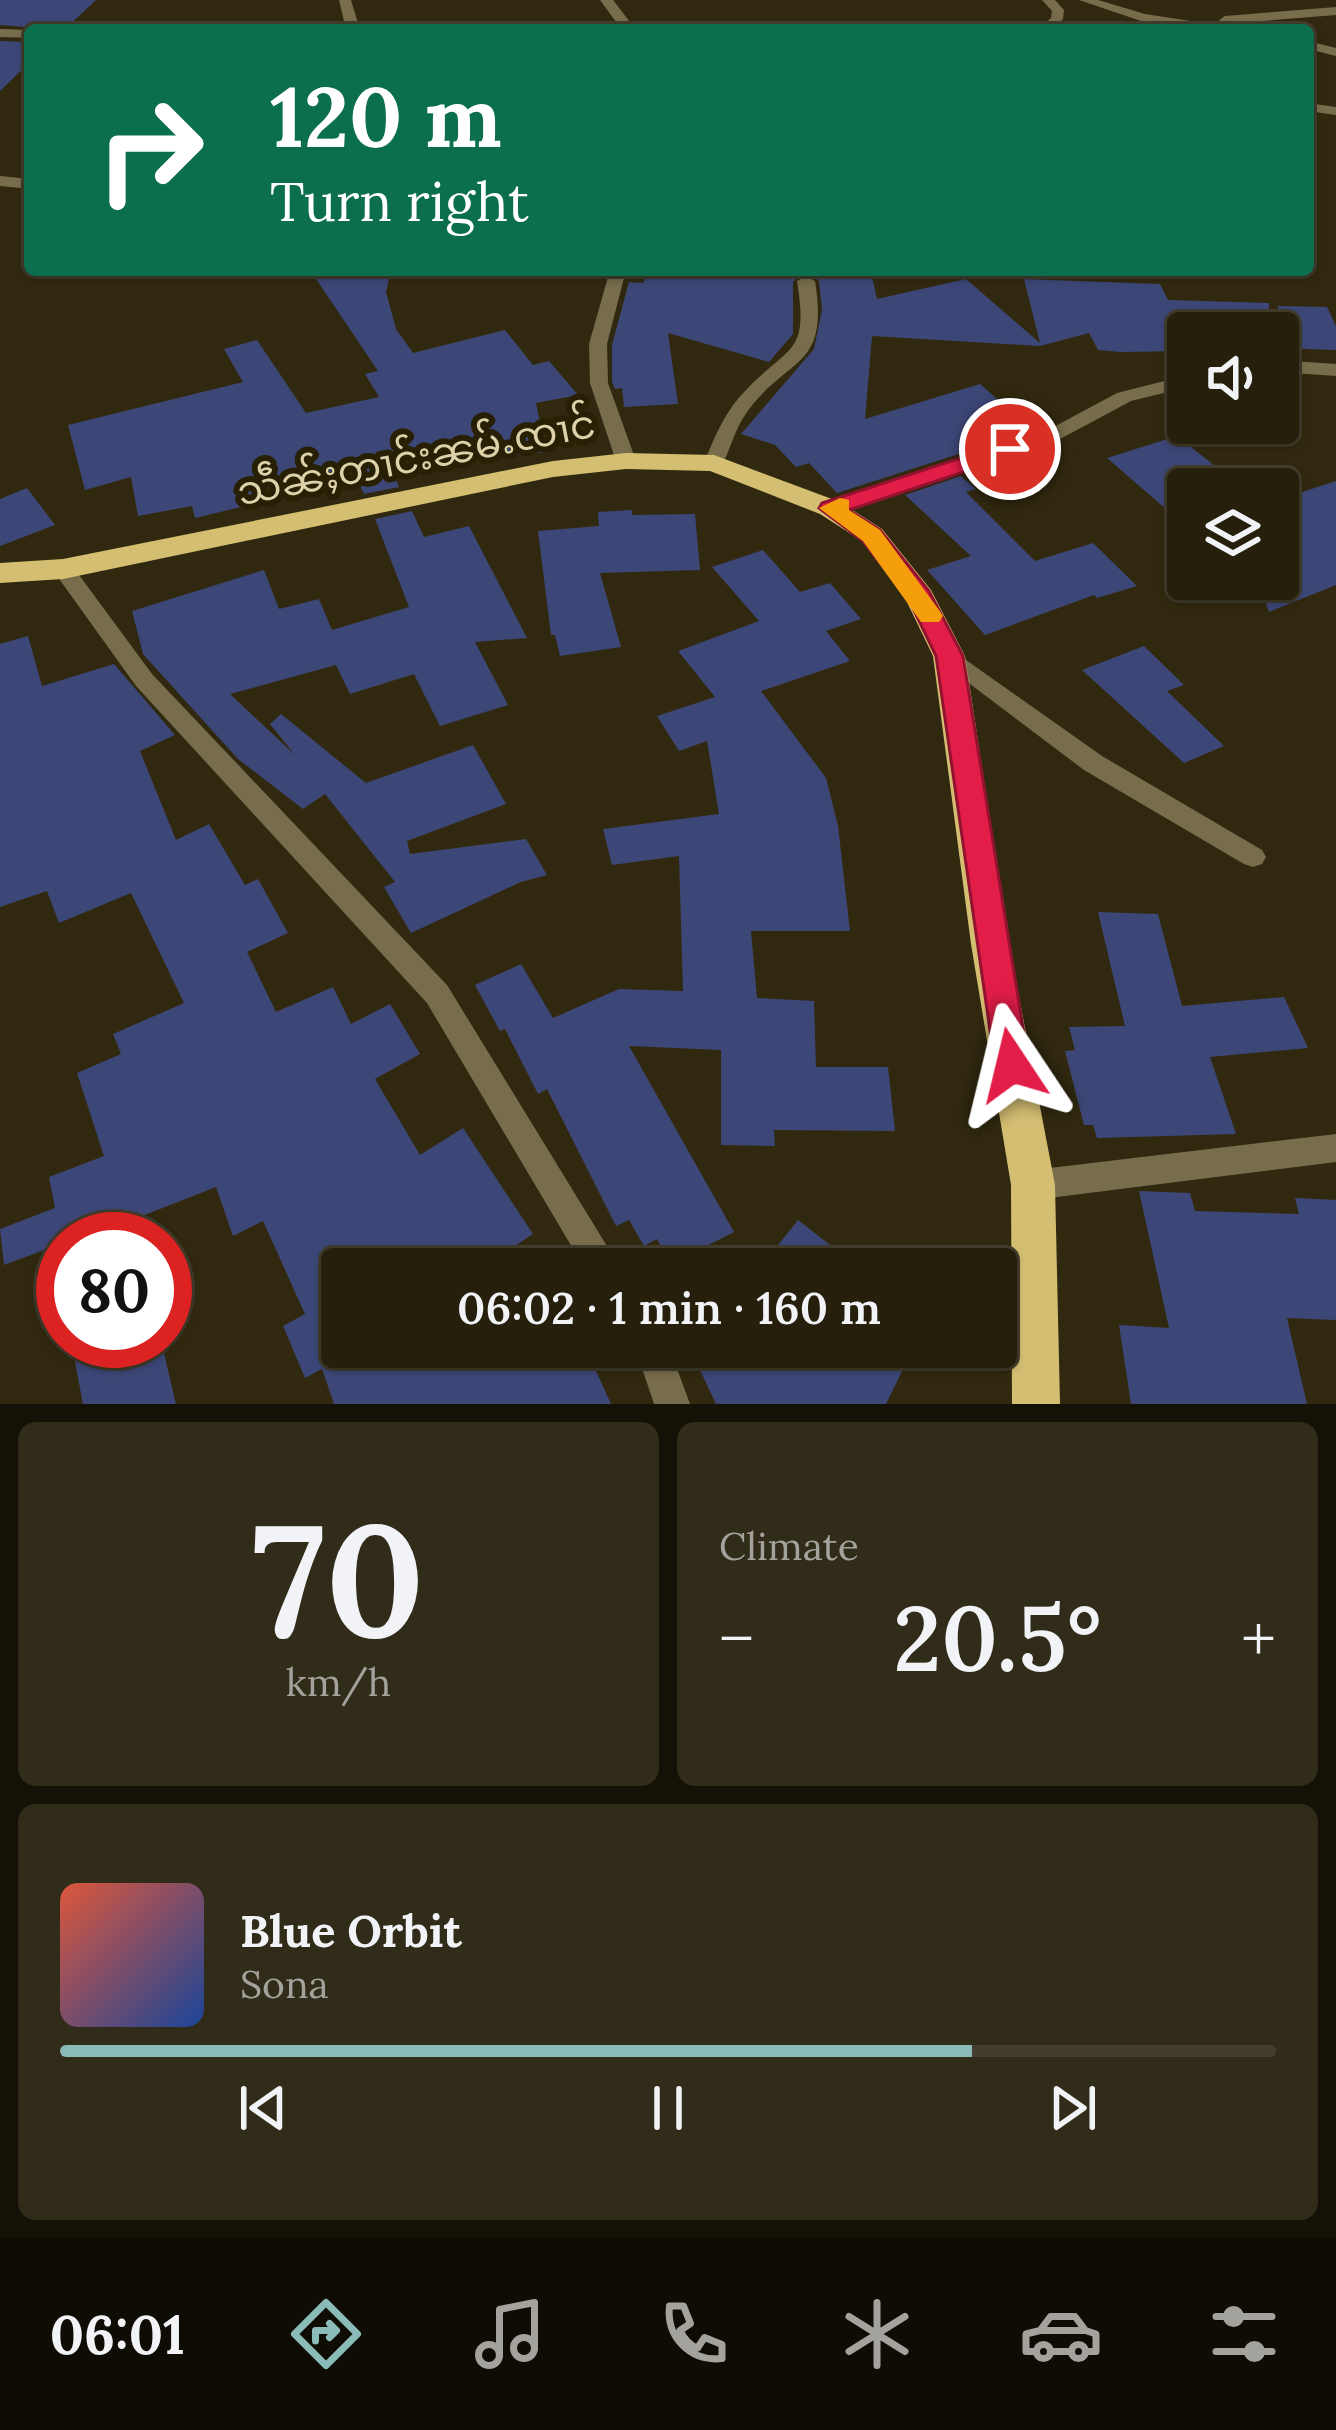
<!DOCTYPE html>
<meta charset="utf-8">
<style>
:root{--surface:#251f0b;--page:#312c19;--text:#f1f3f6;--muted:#a3a29d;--line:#423d2c;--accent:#8bbbb9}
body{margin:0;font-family:Lora,"Noto Sans Myanmar",serif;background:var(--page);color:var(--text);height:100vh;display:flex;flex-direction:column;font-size:45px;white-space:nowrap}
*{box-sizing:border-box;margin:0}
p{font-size:39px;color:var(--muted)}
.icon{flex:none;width:66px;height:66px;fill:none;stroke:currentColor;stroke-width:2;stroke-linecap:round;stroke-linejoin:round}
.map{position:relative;height:1404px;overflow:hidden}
.panel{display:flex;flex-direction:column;gap:18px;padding:18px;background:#141106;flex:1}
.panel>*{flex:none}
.hud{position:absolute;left:24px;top:24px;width:1290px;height:252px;border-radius:12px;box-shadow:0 3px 9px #0004,0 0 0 3px var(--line);background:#0b6e4f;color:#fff;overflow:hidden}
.buttons{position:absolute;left:1167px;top:312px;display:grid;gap:24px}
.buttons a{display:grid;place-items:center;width:132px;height:132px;border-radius:12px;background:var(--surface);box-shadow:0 3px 9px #0004,0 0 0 3px var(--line);font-size:60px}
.speed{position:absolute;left:36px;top:1212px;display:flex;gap:24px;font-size:60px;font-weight:700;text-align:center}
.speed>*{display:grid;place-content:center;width:156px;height:156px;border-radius:50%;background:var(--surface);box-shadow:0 3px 9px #0004,0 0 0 3px var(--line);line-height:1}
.speed .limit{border:18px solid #d22;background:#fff;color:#111}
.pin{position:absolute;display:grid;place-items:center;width:102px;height:102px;color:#fff;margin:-51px;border:6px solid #fff;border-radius:50%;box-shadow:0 3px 12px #0007}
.me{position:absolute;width:132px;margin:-66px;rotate:350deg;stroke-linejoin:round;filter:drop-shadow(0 0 9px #0008)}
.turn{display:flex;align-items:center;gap:42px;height:252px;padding:0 48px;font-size:54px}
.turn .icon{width:156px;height:156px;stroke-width:2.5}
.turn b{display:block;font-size:84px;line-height:102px}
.big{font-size:90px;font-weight:600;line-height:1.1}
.panel .card{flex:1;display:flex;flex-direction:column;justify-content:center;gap:18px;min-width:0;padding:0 42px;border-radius:18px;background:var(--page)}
.panel .dial{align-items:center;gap:0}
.dial b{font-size:156px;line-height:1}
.song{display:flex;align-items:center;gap:36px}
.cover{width:144px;height:144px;border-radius:18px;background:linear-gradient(135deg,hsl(10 70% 55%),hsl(220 70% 35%))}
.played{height:12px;border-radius:6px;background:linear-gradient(90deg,var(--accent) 75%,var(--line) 75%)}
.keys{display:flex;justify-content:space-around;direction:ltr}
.heat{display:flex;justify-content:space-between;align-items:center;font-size:66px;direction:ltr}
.panel .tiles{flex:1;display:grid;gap:18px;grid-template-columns:1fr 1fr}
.card:last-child{grid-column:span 2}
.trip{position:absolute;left:321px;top:1248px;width:696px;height:120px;border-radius:12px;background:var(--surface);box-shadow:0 3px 9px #0004,0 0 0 3px var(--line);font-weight:600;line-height:120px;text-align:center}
.dock{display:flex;height:192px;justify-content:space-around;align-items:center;background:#0f0c04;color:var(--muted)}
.dock .icon{width:84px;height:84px}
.dock .current{color:var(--accent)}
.dock b{font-size:54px;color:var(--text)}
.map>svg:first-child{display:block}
</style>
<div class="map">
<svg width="1336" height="1404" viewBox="0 0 1336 1404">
<rect width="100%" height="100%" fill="#31290f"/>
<g fill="#3d4777">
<path d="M 0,0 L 96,0 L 64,30 L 0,25 Z"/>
<path d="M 0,41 L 30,42 L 30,62 L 0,91 Z"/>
<path d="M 310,270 L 391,270 L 386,292 L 396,329 L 413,353 L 505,330 L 533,365 L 549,361 L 578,395 L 536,403 L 546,452 L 496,457 L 493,437 L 387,458 L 399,487 L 364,494 L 351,467 L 259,490 L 262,502 L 195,518 L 192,506 L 138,516 L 131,477 L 85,490 L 68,425 L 243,382 L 224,349 L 257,340 L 306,413 L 379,397 L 365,374 L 378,371 Z"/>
<path d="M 649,270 L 802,273 L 793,282 L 793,334 L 769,362 L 668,333 L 678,404 L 624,407 L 622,388 L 615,389 L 612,382 L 612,345 L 629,282 L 643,283 Z"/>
<path d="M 871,272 L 877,299 L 966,279 L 1040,343 L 1024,279 L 1160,284 L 1168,300 L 1269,303 L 1269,333 L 1188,333 L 1188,351 L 1121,352 L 1098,350 L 1089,333 L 1040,346 L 872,336 L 865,419 L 980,384 L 1021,420 L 979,433 L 990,444 L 837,493 L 809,463 L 796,467 L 775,445 L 741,434 L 814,349 L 822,310 L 819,281 L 809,273 Z"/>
<path d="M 1278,306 L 1327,307 L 1336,326 L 1336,350 L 1278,348 Z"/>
<path d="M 1177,436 L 1244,489 L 1188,489 L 1188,528 L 1107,458 Z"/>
<path d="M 961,476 L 976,489 L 966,492 L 1035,561 L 1093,543 L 1137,586 L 1097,598 L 1094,595 L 985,635 L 927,570 L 971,556 L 905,495 Z"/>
<path d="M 1336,481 L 1336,585 L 1269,612 L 1258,580 L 1278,579 L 1278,500 Z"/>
<path d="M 27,488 L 55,525 L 0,546 L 0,499 Z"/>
<path d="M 632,510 L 632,515 L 695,514 L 700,570 L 600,573 L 621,647 L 560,656 L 555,635 L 551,635 L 538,531 L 599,526 L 598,512 Z"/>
<path d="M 412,511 L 424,537 L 469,526 L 527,638 L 475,642 L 508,705 L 440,726 L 414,674 L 350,694 L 336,665 L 230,694 L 295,755 L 270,724 L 281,714 L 366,783 L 473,745 L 506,804 L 407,841 L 410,854 L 526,839 L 547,875 L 521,882 L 411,933 L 384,887 L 395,882 L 325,794 L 303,809 L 238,759 L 143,654 L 132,611 L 264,570 L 279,609 L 319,599 L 332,630 L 409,607 L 375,519 Z"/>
<path d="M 763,550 L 800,592 L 830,583 L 861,619 L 826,631 L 850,661 L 761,691 L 826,778 L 838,826 L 850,931 L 751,931 L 757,998 L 814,1001 L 816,1067 L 888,1067 L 895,1131 L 774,1130 L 775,1146 L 721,1145 L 721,1050 L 629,1046 L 734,1232 L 671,1264 L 657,1239 L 644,1246 L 629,1220 L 616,1226 L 547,1089 L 538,1094 L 505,1029 L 500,1031 L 475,985 L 521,964 L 553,1018 L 619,989 L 683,991 L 679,856 L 612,865 L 603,829 L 719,814 L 707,741 L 679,751 L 657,716 L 715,697 L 678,651 L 759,621 L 712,567 Z"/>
<path d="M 28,636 L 42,686 L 114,664 L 175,735 L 140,751 L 176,840 L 209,824 L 245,885 L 258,879 L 288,933 L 247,952 L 276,1012 L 333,987 L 351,1024 L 390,1004 L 420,1054 L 375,1079 L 420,1155 L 463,1128 L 533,1234 L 480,1269 L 342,1269 L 342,1347 L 552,1347 L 559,1363 L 586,1349 L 611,1404 L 334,1404 L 322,1369 L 305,1378 L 283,1326 L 305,1314 L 263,1221 L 233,1236 L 216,1187 L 109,1229 L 63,1239 L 63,1243 L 4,1265 L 0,1229 L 55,1208 L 49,1177 L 104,1156 L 77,1073 L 121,1054 L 113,1034 L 184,1003 L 131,893 L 59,923 L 47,891 L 0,907 L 0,644 Z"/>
<path d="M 1144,646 L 1184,685 L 1167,691 L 1224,746 L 1184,763 L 1082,670 Z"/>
<path d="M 1098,912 L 1158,914 L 1182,1006 L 1284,997 L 1308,1048 L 1210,1057 L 1236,1134 L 1097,1138 L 1093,1125 L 1084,1125 L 1065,1051 L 1075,1050 L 1069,1027 L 1125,1026 Z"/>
<path d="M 1139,1191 L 1190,1193 L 1195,1211 L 1299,1214 L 1295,1198 L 1336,1200 L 1336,1320 L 1287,1318 L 1307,1404 L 1131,1404 L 1119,1325 L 1169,1328 Z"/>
<path d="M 798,1220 L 861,1269 L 759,1269 Z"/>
<path d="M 71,1341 L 161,1341 L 176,1404 L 83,1404 Z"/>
<path d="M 689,1347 L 887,1347 L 908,1359 L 886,1404 L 716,1404 Z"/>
</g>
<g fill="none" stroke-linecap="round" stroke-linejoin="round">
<g fill="#776d4d" fill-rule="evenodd">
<path d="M 339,0 L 351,0 L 360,30 L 346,30 Z"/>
<path d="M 600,0 L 613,0 L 636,30 L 622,30 Z"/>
<path d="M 1042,0 L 1055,0 L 1064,10 L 1063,19 L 1053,30 L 1038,30 L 1051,18 L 1052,11 Z"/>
<path d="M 1079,0 L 1098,0 L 1145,14 L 1249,30 L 1144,22 Z"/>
<path d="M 1336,7 L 1336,15 L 1225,24 L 1219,20 L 1225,16 Z"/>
<path d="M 0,29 L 30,30 L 30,38 L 0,37 Z"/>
<path d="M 1308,41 L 1336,48 L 1336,56 L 1308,49 Z"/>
<path d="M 1308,103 L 1336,107 L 1336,115 L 1308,111 Z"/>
<path d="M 0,176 L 30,179 L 30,189 L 0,186 Z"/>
<path d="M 610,270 L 626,270 L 607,344 L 608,383 L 636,461 L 626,467 L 616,461 L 590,383 L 589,344 Z"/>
<path d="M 806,276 L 815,281 C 830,372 786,355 745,415 C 734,431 730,451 721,467 L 707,467 L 704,463 C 715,436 725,411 746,390 C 790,344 809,355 797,281 Z"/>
<path d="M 1278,360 L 1336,364 L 1336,376 L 1278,372 Z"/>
<path d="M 1188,375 L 1188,387 L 1131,401 L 1062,438 L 837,513 L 823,513 L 820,508 L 823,503 L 1048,430 L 1117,393 Z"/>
<path d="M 63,562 L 71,564 L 152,674 L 447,985 L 621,1269 L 585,1269 L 427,1003 L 136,686 L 52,569 Z"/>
<path d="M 949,648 L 1102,756 L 1262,850 L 1266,857 L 1262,864 L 1253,867 L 1244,864 L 1084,770 L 941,662 L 937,656 Z"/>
<path d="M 1336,1134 L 1336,1162 L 1033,1200 L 1022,1196 L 1017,1185 L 1022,1174 L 1033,1170 Z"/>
<path d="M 635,1347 L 669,1347 L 690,1404 L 654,1404 Z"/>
</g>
<path fill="#d4be72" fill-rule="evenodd" d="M 626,453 L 714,455 L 840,502 L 882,529 L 931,590 L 965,656 L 1009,944 L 1055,1185 L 1060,1404 L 1012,1404 L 1011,1185 L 971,944 L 933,656 L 906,600 L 862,541 L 820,514 L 710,471 L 626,469 L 553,477 L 63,579 L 0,583 L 0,563 L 63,559 L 553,461 Z"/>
</g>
<path fill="#e11d48" stroke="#92132f" stroke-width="3" d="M 1010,442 L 1018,444 L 1018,454 L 849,510 L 880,530 L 929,591 L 963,656 L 1029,1065 L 1024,1075 L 1012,1080 L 1000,1075 L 995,1065 L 936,656 L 909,600 L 863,541 L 819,508 L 822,503 Z"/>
<path fill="#f59e0b" d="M 840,498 L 849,500 L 849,510 L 880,530 L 939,610 L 943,616 L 939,622 L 921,622 L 863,541 L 819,508 Z"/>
<g text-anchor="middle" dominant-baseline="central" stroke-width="12" stroke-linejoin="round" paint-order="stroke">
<g font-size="39" fill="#ddd1aa" stroke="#272005">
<text transform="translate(416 457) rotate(-11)">သဵၼ်ႈတၢင်းၼမ်ႉၸၢင်</text>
</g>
</g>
</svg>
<div class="buttons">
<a><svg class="icon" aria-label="sound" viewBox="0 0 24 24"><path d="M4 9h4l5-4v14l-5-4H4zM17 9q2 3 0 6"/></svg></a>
<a><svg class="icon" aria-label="layers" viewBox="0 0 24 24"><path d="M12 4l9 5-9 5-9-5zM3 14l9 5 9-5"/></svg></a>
</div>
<div class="speed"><div class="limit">80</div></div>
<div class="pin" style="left:1010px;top:449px;background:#d93025"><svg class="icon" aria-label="arrive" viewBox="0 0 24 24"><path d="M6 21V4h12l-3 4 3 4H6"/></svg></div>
<svg class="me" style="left:1012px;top:1065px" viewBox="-20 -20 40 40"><path d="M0-17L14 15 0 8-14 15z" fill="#e11d48" stroke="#fff" stroke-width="4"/></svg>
<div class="trip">06:02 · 1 min · 160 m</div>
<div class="hud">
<div class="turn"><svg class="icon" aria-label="right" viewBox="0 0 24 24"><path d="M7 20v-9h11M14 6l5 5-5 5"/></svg><div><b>120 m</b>Turn right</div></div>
</div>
</div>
<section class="panel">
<div class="tiles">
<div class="card dial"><b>70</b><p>km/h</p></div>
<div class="card"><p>Climate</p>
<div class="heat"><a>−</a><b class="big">20.5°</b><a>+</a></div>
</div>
<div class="card">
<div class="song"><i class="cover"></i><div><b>Blue Orbit</b><p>Sona</p></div></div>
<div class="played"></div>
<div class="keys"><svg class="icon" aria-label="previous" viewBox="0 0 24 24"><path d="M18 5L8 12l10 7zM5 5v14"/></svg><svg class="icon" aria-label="pause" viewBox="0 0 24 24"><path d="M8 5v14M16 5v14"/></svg><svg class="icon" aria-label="next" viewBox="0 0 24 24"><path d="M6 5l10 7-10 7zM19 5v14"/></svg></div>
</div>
</div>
</section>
<nav class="dock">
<b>06:01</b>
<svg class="icon current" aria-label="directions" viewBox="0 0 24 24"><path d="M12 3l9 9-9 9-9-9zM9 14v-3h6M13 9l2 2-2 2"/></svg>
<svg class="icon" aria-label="music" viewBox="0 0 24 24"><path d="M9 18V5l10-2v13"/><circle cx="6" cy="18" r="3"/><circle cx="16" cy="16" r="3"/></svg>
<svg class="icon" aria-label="phone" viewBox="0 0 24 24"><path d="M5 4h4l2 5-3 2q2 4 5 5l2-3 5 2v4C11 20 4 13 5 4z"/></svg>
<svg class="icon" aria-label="climate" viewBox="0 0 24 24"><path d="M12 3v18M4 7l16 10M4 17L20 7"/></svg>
<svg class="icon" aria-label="car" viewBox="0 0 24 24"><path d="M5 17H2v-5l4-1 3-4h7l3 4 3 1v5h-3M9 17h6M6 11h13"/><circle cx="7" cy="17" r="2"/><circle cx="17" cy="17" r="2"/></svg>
<svg class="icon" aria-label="filters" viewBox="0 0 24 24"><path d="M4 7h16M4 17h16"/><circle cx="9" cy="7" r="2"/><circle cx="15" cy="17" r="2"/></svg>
</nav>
